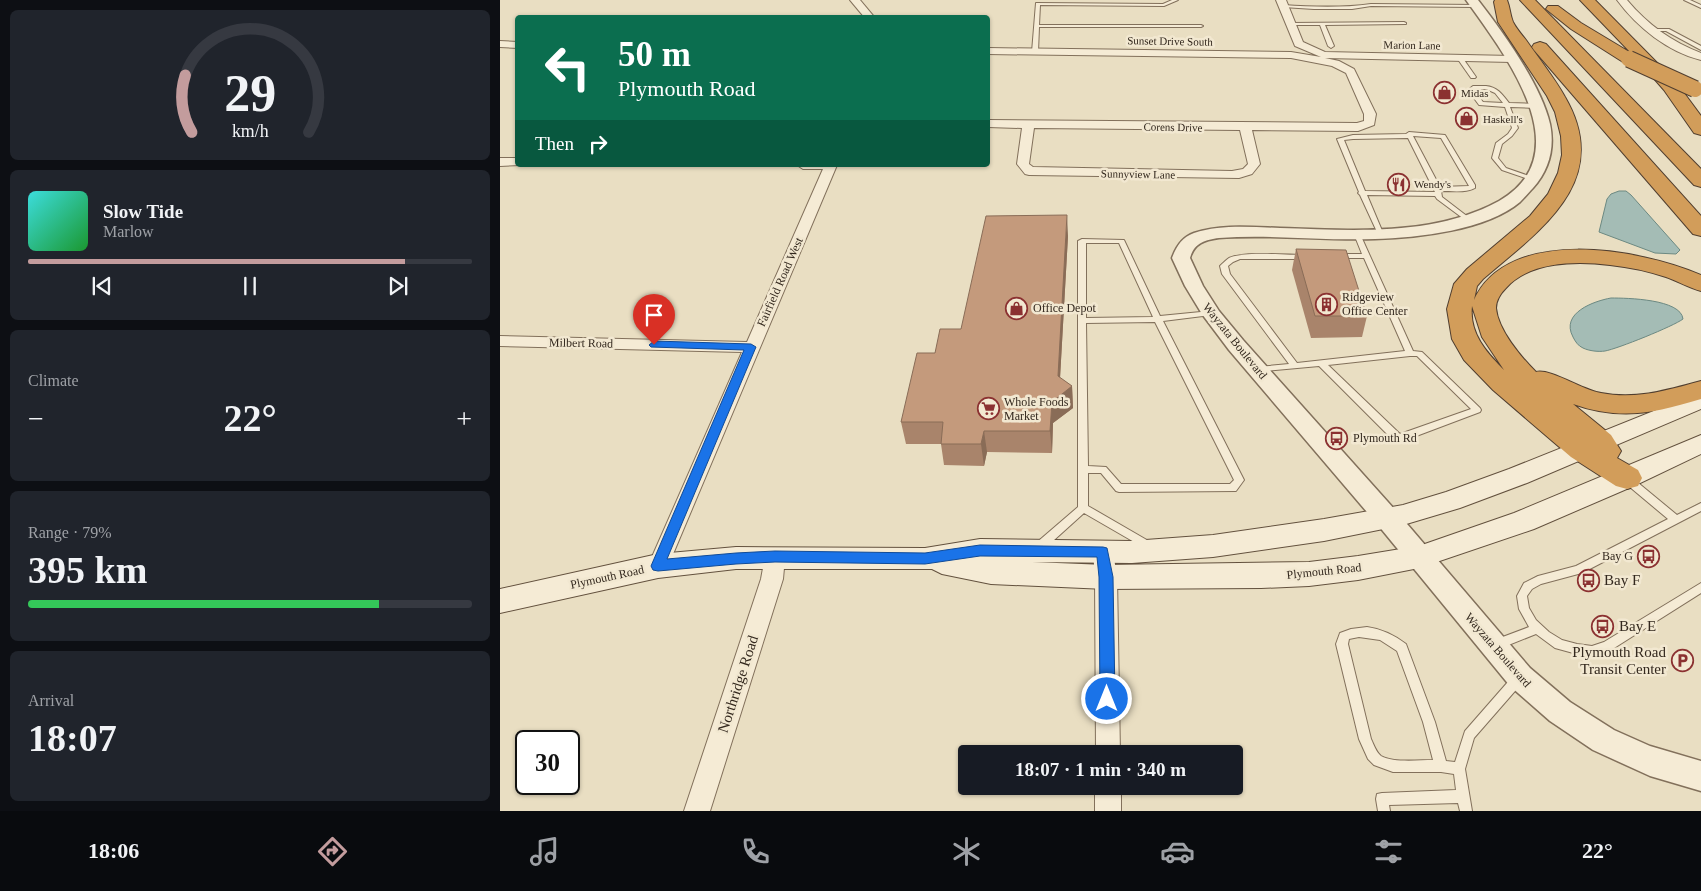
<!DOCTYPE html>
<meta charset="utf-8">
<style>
:root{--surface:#171b24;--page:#20242c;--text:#f1f3f6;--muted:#9ea1a6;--line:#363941;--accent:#c39c9d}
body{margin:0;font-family:Georgia,serif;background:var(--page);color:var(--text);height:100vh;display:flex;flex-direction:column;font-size:19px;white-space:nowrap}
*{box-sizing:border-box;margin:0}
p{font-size:16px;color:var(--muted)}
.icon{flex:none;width:28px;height:28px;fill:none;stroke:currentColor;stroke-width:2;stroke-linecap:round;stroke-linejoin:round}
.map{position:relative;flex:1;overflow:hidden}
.drawer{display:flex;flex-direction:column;gap:10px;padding:10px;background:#0d0f14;width:500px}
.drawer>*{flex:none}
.hud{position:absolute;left:15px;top:15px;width:475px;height:152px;border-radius:5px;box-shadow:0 1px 4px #0004;background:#0b6e4f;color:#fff;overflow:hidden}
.speed{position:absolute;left:15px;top:730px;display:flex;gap:10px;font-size:25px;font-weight:700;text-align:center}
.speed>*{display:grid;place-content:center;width:65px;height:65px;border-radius:50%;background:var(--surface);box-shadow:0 1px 4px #0004;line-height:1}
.speed .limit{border:2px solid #111;border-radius:8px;background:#fff;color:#111}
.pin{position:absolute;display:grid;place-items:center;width:42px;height:42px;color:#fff;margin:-51px -21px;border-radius:50% 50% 50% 0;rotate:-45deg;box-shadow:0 0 5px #0007}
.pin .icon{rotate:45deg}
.me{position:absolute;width:55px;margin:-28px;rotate:0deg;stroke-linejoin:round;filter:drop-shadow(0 0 4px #0008)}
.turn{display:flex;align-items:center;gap:18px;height:105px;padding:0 20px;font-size:22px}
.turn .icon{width:65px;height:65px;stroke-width:2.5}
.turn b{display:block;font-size:35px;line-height:42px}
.then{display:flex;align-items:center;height:48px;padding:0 20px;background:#0003;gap:10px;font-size:19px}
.big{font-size:38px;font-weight:700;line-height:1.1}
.drawer .tile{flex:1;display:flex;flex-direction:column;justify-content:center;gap:8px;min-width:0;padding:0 18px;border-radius:8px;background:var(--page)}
.drawer .dial{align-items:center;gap:0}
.dial svg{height:130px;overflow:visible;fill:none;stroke:var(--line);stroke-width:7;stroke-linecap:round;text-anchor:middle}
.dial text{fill:var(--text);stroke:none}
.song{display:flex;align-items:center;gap:15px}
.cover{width:60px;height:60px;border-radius:8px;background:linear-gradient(135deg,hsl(180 70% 55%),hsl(130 70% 35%))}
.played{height:5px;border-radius:2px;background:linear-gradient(90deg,var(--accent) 85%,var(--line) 85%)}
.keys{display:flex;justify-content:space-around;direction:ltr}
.heat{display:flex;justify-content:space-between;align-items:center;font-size:28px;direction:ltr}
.charge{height:8px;border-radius:4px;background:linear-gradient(90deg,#34c759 79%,var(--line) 0)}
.trip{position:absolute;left:458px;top:745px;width:285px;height:50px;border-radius:5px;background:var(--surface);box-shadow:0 1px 4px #0004;font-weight:700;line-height:50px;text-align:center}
.tab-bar{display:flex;height:80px;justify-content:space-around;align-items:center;background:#090b0e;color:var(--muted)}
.tab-bar .icon{width:35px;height:35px}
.tab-bar .selected{color:var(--accent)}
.tab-bar b{font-size:22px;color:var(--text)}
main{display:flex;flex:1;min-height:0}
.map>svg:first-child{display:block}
</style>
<main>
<section class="drawer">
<div class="tile dial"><svg viewBox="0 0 100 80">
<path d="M14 69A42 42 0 1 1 86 69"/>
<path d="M14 69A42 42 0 0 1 10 34" stroke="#c39c9d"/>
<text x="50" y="56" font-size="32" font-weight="700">29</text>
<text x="50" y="72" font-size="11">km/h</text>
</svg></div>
<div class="tile">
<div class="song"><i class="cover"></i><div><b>Slow Tide</b><p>Marlow</p></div></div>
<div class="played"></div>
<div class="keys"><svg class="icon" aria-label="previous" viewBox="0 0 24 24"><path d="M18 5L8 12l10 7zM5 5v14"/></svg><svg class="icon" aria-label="pause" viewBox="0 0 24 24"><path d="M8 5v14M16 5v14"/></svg><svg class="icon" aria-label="next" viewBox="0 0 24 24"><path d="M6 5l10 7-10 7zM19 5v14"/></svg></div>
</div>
<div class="tile"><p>Climate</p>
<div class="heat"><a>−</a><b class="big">22°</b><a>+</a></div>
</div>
<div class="tile"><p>Range · 79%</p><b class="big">395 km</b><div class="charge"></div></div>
<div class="tile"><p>Arrival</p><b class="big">18:07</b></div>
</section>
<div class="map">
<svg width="1201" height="811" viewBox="0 0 1201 811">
<rect width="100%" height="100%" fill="#e9dec2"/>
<g fill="#a4bcb5" stroke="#6c8982">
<path d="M 1119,191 L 1126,191 L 1131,195 L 1180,250 L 1176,254 L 1155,253 L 1099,232 L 1107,199 L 1111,194 Z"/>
<path d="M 1111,298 C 1127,298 1181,299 1183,319 C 1174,326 1117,349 1105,351 C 1099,352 1089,351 1083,348 C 1078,346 1075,341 1073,337 C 1060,313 1094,301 1111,298 Z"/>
</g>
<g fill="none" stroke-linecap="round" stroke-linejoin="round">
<defs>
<g id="service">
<path d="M 672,0 L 678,0 L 664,6 L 540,5 L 539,25 L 701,25 L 703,26 L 701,27 L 539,27 L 538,52 L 535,54 L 532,52 L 536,3 L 663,4 Z"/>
<path d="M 1184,0 L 1190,0 L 1201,5 L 1201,8 Z"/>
<path d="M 871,4 L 976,5 L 978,6 L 976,7 L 871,6 L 852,9 L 814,9 L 783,7 L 781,6 L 783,5 C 813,7 842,8 871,4 Z"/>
<path d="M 904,22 L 906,23 L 906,24 L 825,25 L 834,46 L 831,48 L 828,46 L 820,25 L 791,25 L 789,24 L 791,23 Z"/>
<path d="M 1152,29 L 1169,29 L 1201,46 L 1201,50 L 1166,31 L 1150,31 L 1150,30 Z"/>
<path d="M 958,57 L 962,57 L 976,77 L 975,78 L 971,78 L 957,58 Z"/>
<path d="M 986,86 C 997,87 1002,94 1009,103 L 1037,104 L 1040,106 L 1037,108 L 1010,107 L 1018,128 L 1012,136 L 1002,144 L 998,158 L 1006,168 L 1035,178 L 1035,180 L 1031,180 L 1002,170 L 992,158 L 996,143 L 1008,134 L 1012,128 L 1005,107 L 979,105 L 968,90 L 973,86 ZM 986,89 L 995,93 L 1003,103 L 983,102 L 974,90 Z"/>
<path d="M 909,132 L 945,135 L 975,185 L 975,188 C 966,193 952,191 941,191 L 942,197 L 972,220 L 972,222 L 968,222 L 937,199 L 935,196 L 867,195 L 883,233 L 882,234 L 878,234 L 860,195 L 858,193 L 859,192 L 837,139 L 853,135 L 906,134 ZM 913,136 L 941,138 L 969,186 L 940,187 ZM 908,138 L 935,192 L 865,191 L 844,140 L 853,139 Z"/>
<path d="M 857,232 L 860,234 L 913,351 L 922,352 L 980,408 L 981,410 L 980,412 L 911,438 L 898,441 L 887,434 L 819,366 L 755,372 L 754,370 L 758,367 L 789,364 L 722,274 L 720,266 C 723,263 726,260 729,258 C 744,251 788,255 806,255 L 810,257 L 806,259 L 740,259 L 733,262 L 728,266 L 730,274 L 797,363 L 905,351 L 864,258 L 836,258 L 832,256 L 836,254 L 862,254 L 854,234 ZM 910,356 L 917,356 L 971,409 L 900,434 L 828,365 Z"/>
<path d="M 582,239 L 624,240 L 660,316 L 711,311 L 715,313 L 711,315 L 663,321 L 744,480 L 736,491 L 619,492 L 616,491 L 601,473 L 588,473 L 588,506 L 652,543 L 653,546 L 652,549 L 648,550 L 584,513 L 543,550 L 539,551 L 535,550 L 534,547 L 535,544 L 578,507 L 578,241 ZM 586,243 L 619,243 L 653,317 L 586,318 ZM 655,322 L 734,480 L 730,484 L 621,484 L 606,467 L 588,466 L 586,323 Z"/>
<path d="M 1128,476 L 1131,477 L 1177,515 L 1201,503 L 1201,511 L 1082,573 L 1041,584 L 1032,589 L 1027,596 L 1029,608 L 1036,620 L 1049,632 L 1062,640 L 1077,644 L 1092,646 L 1104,642 L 1201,583 L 1201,593 L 1111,650 L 1092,656 L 1077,654 L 1055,648 L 1036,634 L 996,650 L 992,649 L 990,645 L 992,641 L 1029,627 L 1019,609 L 1017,596 L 1024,583 L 1038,576 L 1076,566 L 1168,519 L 1125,483 L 1123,480 L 1125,477 Z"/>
<path d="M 867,627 C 882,629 894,635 906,644 L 935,722 L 946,761 L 955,762 L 965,731 L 1014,675 L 1018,674 L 1022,675 L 1024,679 L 1022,683 L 974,738 L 965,769 L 972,811 L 960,811 L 958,803 L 889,805 L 890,811 L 878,811 L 876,799 L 877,794 L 882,793 L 956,790 L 954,774 L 941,772 L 893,772 L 874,765 L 868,759 L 859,739 L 836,644 L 840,633 L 851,629 ZM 859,637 L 880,640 L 897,651 L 923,722 L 933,760 C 919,760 893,763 881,756 C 876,752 874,745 871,739 L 848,644 L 849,639 Z"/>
</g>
<g id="minor">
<path d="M 350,0 L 360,0 L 375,18 L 365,18 Z"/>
<path d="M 776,0 L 786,0 L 803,42 L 825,52 L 1012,56 L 1017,59 L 1012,62 L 825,58 L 839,61 L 854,69 L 876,114 L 874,125 L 858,131 L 752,130 L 760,164 L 752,174 L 739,178 L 529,175 L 525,174 L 517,164 L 522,128 L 488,127 L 488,120 L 857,123 L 864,121 L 864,114 L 846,73 L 832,66 L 791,58 L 488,54 L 488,48 L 791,52 L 821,57 L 795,46 ZM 534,128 L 740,130 L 748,164 L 743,169 L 732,171 L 533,167 L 529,164 Z"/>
<path d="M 1117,0 L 1127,0 C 1147,24 1172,42 1201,53 L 1201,60 C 1168,52 1137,27 1117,0 Z"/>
<path d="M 0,41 L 18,42 L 18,48 L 0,47 Z"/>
<path d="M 0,158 L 18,158 L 18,165 L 21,165 L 0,166 Z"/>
<path d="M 297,165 L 337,165 L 168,566 L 165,572 L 158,575 L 151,572 L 148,566 L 242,352 L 0,346 L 0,336 L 247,342 L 323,169 L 303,169 Z"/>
<path d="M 603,544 L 610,546 L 613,552 L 617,577 L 620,754 L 596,754 L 595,577 L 593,552 L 596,546 Z"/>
<path d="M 275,549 L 282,551 L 285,557 L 283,579 L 210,811 L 184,811 L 261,579 L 265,557 L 268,551 Z"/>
<rect x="595" y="786" width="26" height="25"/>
</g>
<path id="tertiary" d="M 966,0 L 978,0 C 1003,32 1041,85 1050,124 C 1055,148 1049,170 1033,188 C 1029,192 1025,197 1020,202 C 987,230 918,238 875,239 C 823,241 771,234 719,238 C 705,240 694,243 690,258 L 703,286 L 719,311 L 743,340 L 896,511 L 1030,668 L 1070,702 L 1114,730 L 1150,746 L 1201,761 L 1201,791 L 1150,776 L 1093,750 L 1050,721 L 1010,686 L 878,525 L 729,350 L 702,314 L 685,286 L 672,258 C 676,247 682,237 694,233 C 721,224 751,227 780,228 C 852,230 933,237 999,201 C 1083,153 1003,52 966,0 Z"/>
<path id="secondary" d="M 1201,392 L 1201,409 L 1027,483 L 960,508 L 903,525 L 824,541 L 713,557 L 632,563 L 532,562 L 606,565 L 809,562 L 858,556 L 919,546 L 1014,513 L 1201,435 L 1201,454 L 1136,485 L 1034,529 L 919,568 L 858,580 L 809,586 L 761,588 L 606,589 L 491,584 L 442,574 L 432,569 L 236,569 L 158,578 L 0,613 L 0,589 L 158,554 L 236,547 L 425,548 L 480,539 L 632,541 L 713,535 L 824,519 L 903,505 L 946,492 L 1009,469 Z"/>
<g id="motorway">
<path d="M 995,0 L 1007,0 C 1010,7 1010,15 1013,22 C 1016,28 1022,35 1026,40 C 1039,59 1054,77 1065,97 C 1114,181 1040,230 983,279 L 977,286 L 974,300 C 1008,225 1141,249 1201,275 L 1201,291 C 1189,288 1178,281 1166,277 C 1148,271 1129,267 1110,265 C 1077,261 1030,261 1006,288 C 1001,293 996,300 996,308 C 998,330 1021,357 1036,372 C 1050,368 1082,390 1101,393 C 1136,400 1168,390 1201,381 L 1201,399 C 1154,413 1121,421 1073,404 L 1111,435 L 1121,451 L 1117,458 L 1138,470 L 1142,478 L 1138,486 L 1127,489 L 1116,486 L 1071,457 L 993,390 L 964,360 L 952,339 L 947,309 L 954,284 L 967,269 L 1030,216 L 1048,194 L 1058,173 L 1062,155 L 1061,136 L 1055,112 L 1047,96 L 998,22 L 994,2 ZM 972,306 L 982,337 L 1004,370 C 987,353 969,334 972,306 Z"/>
<path d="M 1020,0 L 1035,0 L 1201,169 L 1201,187 L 1194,185 Z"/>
<path d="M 1080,0 L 1095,0 L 1176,82 L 1201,116 L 1201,135 L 1194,133 L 1164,90 L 1137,59 L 1135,62 L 1123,62 L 1071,29 L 1046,9 L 1048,6 L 1058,6 L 1081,23 L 1131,53 Z"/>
<path d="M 1040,42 L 1046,44 L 1201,216 L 1201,236 L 1193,234 L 1034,50 L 1032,47 L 1034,44 Z"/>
</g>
</defs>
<use href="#service" stroke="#82705b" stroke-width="2"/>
<use href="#minor" stroke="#82705b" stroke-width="2"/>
<use href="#tertiary" stroke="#82705b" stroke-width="3"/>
<use href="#secondary" stroke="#63513e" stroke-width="2"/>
<use href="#motorway" stroke="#503e2f" stroke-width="2"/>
<use href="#service" fill="#f5ebd5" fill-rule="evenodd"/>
<use href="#minor" fill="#f5ebd5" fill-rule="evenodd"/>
<use href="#tertiary" fill="#f5ebd5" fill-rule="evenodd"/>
<use href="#secondary" fill="#f5ebd5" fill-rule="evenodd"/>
<use href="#motorway" fill="#d29d5a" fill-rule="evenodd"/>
<defs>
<path id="motorway-bridge" d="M 1129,59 L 1195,89"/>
</defs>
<use href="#motorway-bridge" stroke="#503e2f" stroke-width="18" stroke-linecap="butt"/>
<use href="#motorway-bridge" stroke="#d29d5a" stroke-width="16"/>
</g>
<g fill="#a9846b">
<path d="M 568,236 L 560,378 L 572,386 L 573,408 L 553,423 L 552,453 L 487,452 L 484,466 L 444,465 L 441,444 L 406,444 L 401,422 L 435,353 L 461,329 Z"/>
<path d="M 796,249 L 867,316 L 862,337 L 811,338 L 792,270 Z"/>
</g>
<g fill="#896c57">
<path d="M 567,215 L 568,236 L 559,396 L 572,386 L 573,408 L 553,423 L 552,453 L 550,431 L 552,402 L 558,376 Z"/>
<path d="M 484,431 L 487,452 L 484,466 L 481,444 Z"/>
</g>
<g fill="#c49a7c" stroke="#896c57">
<path d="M 567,215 L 558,376 L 572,386 L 552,402 L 550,431 L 484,431 L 481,444 L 441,444 L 443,422 L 401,422 L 417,353 L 435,353 L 440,329 L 461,329 L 486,216 Z"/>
<path d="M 796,249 L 846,250 L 867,316 L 815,316 Z"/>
</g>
<path fill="#1a73e8" stroke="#114b97" d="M 154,341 L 251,344 L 256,347 L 167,559 L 236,553 L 275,551 L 425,553 L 480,545 L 603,547 L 607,548 L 613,577 L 615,699 L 613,704 L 607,706 L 602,704 L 600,699 L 599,577 L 597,557 L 480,556 L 425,564 L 275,562 L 236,564 L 158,571 L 153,570 L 151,566 L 244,350 L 151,347 L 149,345 Z"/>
<defs>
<symbol id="shop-ring" viewBox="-11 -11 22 22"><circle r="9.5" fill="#f2e8d1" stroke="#8b3131" stroke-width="1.5"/><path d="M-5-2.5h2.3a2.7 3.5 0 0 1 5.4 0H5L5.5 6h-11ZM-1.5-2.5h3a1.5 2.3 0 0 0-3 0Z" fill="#8b3131"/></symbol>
<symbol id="restaurant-ring" viewBox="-11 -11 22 22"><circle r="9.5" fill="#f2e8d1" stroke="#8b3131" stroke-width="1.5"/><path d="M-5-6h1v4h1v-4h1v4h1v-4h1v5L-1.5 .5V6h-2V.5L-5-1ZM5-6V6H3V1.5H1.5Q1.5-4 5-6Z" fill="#8b3131"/></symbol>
<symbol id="building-ring" viewBox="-11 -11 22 22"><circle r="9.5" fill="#f2e8d1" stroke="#8b3131" stroke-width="1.5"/><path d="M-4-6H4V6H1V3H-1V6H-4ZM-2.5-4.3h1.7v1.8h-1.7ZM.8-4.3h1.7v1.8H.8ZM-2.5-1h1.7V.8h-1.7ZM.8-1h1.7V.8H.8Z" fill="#8b3131"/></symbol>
<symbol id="supermarket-ring" viewBox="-11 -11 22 22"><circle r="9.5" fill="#f2e8d1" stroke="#8b3131" stroke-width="1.5"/><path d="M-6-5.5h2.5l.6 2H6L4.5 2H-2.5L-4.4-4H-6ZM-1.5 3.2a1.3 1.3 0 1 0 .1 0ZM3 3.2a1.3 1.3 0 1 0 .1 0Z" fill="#8b3131"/></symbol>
<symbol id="bus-ring" viewBox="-11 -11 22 22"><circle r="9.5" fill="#f2e8d1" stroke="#8b3131" stroke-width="1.5"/><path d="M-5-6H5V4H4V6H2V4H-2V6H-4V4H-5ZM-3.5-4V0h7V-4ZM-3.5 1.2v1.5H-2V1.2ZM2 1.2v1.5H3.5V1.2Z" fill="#8b3131"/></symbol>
<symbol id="parking-ring" viewBox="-11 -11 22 22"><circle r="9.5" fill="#f2e8d1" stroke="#8b3131" stroke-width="1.5"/><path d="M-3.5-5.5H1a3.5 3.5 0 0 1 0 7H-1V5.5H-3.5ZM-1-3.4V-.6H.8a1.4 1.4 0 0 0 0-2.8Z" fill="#8b3131"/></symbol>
</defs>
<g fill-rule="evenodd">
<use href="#shop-ring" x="932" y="80" width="25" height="25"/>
<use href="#shop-ring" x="954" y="106" width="25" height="25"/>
<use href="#restaurant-ring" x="886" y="172" width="25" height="25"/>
<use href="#building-ring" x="814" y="292" width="25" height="25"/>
<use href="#shop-ring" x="504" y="296" width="25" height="25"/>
<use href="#supermarket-ring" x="476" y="396" width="25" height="25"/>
<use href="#bus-ring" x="824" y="426" width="25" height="25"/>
<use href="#bus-ring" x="1136" y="544" width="25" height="25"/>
<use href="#bus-ring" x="1076" y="568" width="25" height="25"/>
<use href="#bus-ring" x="1090" y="614" width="25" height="25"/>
<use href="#parking-ring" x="1170" y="648" width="25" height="25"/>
</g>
<g text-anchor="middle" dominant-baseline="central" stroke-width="5" stroke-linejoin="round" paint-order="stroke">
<g font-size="11" fill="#33281e" stroke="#f2e8d1">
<text transform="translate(670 41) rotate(1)">Sunset Drive South</text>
<text transform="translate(912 45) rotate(1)">Marion Lane</text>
<text transform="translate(673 127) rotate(1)">Corens Drive</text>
<text transform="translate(638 174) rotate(1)">Sunnyview Lane</text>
</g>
<g font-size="11" fill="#33281e" stroke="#f2e8d1" text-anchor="start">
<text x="961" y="93">Midas</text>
<text x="983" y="119">Haskell's</text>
<text x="914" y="184">Wendy's</text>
</g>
<g font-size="12" fill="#33281e" stroke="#f2e8d1">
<text transform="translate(280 282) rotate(-66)">Fairfield Road West</text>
<text transform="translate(735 341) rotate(51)">Wayzata Boulevard</text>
<text transform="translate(81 343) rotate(1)">Milbert Road</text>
<text transform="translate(824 571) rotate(-6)">Plymouth Road</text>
<text transform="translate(107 577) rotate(-12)">Plymouth Road</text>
<text transform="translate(998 650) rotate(49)">Wayzata Boulevard</text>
</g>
<g font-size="12" fill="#33281e" stroke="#f2e8d1" text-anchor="start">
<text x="842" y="297">Ridgeview<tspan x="842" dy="14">Office Center</tspan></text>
<text x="533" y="308">Office Depot</text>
<text x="504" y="402">Whole Foods<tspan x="504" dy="14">Market</tspan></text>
<text x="853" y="438">Plymouth Rd</text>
<text x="1133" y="556" text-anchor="end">Bay G</text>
</g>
<g font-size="15" fill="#33281e" stroke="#f2e8d1" text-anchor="start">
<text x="1104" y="580">Bay F</text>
<text x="1119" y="626">Bay E</text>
<text x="1166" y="652" text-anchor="end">Plymouth Road<tspan x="1166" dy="17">Transit Center</tspan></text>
</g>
<g font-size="15" fill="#33281e" stroke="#f2e8d1">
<text transform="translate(238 684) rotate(-72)">Northridge Road</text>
</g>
</g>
</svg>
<div class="speed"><div class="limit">30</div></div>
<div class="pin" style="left:154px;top:345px;background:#d93025"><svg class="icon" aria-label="arrive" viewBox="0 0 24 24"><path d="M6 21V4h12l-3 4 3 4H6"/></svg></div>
<svg class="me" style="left:607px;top:699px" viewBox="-20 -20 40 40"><circle r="17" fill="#1a73e8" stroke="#fff" stroke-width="3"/><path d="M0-11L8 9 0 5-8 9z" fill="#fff"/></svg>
<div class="trip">18:07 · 1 min · 340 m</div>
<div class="hud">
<div class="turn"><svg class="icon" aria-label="left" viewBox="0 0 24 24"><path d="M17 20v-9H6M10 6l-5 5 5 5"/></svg><div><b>50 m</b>Plymouth Road</div></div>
<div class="then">Then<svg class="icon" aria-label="right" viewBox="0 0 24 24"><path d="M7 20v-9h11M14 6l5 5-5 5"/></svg></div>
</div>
</div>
</main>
<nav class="tab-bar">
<b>18:06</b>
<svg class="icon selected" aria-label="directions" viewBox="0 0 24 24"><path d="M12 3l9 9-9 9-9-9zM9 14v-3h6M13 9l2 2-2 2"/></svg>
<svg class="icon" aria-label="music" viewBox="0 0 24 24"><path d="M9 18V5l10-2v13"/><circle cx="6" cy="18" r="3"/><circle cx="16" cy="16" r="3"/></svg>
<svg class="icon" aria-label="phone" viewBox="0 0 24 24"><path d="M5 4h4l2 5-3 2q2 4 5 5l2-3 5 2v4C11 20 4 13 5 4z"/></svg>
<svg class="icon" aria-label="climate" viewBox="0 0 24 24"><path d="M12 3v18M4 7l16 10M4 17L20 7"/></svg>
<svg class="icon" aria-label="car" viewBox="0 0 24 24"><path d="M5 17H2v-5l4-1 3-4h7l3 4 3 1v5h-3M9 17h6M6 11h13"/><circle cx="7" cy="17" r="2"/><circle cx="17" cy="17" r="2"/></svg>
<svg class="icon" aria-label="filters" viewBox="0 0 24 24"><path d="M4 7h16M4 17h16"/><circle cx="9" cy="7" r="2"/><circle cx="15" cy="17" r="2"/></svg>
<b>22°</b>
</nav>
